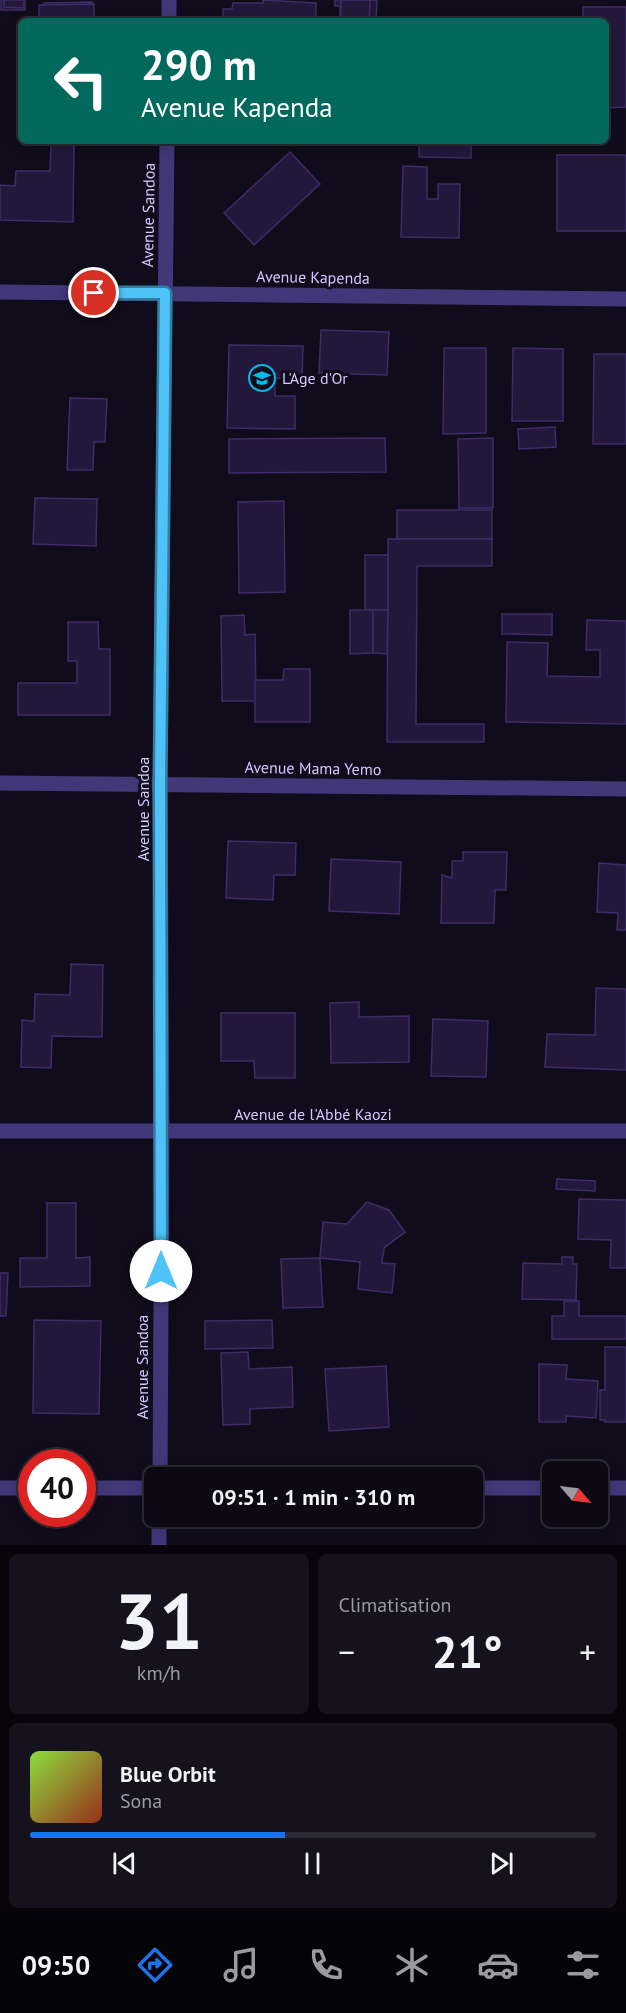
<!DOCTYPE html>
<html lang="fr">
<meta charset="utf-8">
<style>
:root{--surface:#0c0914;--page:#15121d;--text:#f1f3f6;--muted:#9a9aa0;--line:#2c2a34;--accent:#1a73e8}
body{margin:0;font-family:"PT Sans",sans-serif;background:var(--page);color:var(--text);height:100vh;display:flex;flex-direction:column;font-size:22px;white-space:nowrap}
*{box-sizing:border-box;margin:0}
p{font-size:20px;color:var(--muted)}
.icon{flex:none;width:33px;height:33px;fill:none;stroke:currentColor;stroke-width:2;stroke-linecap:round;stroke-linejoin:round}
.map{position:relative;height:1545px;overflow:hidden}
.sheet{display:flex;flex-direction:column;gap:9px;padding:9px;background:#07050b;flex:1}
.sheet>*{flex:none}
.hud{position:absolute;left:18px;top:18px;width:591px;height:126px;border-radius:9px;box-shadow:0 3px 15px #0003,0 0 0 2px var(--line);background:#00695c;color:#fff;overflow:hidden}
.needle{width:39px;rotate:118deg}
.controls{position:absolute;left:542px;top:1461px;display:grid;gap:12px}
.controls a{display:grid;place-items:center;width:66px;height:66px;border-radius:9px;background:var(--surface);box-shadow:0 3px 15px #0003,0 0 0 2px var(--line);font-size:30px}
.speed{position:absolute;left:18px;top:1449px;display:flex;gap:12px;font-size:30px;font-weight:700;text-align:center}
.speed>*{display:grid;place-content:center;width:78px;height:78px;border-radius:50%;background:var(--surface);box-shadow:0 3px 15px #0003,0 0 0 2px var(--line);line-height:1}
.speed .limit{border:9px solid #d22;background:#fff;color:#111}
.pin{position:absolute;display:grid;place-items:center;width:51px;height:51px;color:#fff;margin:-26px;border:3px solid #fff;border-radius:50%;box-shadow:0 2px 6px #0007}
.me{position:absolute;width:66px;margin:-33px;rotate:0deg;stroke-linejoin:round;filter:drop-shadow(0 0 4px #0008)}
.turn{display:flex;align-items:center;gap:21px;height:126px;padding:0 24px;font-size:27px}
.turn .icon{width:78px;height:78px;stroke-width:2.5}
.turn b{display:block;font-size:42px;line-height:51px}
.big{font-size:45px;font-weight:700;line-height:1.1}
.sheet .widget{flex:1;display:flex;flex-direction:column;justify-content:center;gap:9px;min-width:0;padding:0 21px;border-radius:9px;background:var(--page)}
.sheet .dial{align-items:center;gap:0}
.dial b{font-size:78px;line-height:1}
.song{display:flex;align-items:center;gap:18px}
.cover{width:72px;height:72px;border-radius:9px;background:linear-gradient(135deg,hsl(90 70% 55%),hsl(10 70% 35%))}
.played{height:6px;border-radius:3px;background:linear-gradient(90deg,var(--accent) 45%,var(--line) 45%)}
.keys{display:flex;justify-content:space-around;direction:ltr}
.heat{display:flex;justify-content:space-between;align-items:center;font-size:33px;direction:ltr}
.sheet .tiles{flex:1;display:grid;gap:9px;grid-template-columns:1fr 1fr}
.widget:last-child{grid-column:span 2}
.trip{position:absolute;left:144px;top:1467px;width:339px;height:60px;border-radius:9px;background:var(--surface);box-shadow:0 3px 15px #0003,0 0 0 2px var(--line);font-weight:700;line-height:60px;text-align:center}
.tabs{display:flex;height:96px;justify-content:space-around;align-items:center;background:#050408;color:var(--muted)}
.tabs .icon{width:42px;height:42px}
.tabs .active{color:var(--accent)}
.tabs b{font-size:27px;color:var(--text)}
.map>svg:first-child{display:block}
</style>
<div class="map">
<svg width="626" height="1545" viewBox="0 0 626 1545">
<rect width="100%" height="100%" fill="#100c1b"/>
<g fill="#23183b" stroke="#3e2b67" stroke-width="1.5">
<rect x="1" y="0" width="24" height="10"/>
<path d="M 4,0 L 24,0 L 24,8 L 4,7 Z"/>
<path d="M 263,0 L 316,3 L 316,21 L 223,21 L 223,9 L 232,9 L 233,3 L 263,3 Z"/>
<path d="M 335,0 L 377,0 L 376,21 L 340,21 L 340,6 L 335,6 Z"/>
<path d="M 341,0 L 370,0 L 369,21 L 341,21 Z"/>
<path d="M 92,2 L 93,21 L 44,21 L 44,3 Z"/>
<path d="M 94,4 L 94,21 L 39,21 L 39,5 Z"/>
<path d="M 583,7 L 626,7 L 626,107 L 606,108 L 606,21 L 583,21 Z"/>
<path d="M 419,141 L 471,141 L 471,158 L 419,157 Z"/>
<path d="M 51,144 L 74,144 L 73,222 L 0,220 L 0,185 L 15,186 L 16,171 L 50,171 Z"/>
<path d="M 290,152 L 320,184 L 254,245 L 224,213 Z"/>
<rect x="557" y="155" width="69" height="76"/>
<path d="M 403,166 L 427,167 L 427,199 L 438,199 L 438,184 L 460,184 L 459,238 L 401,237 Z"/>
<path d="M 321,330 L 389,332 L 387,375 L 319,373 Z"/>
<path d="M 229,345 L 303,346 L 302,379 L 275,378 L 275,396 L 295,396 L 295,429 L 227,428 Z"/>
<path d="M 444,348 L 486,348 L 486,433 L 443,434 Z"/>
<path d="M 513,348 L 563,349 L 563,421 L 512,421 Z"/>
<path d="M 594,354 L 626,354 L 626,444 L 593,444 Z"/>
<path d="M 70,398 L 107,399 L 105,442 L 94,442 L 93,470 L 67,470 Z"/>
<path d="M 555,427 L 556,447 L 519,449 L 518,429 Z"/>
<path d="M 385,438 L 386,472 L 229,473 L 229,439 Z"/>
<path d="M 493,438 L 493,508 L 459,508 L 458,439 Z"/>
<path d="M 35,498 L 97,499 L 96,546 L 33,544 Z"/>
<path d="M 284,501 L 285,592 L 239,593 L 238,502 Z"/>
<rect x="397" y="510" width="95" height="29"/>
<path d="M 388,539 L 492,539 L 492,566 L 417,566 L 416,724 L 484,724 L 484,742 L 387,742 Z"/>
<rect x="365" y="555" width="23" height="55"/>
<path d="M 350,610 L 373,610 L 373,653 L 350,654 Z"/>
<path d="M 373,610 L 388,610 L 387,654 L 373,653 Z"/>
<path d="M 502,614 L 552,614 L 552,635 L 502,634 Z"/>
<path d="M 244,615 L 245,635 L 255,634 L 256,701 L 222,701 L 221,616 Z"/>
<path d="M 587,620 L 626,621 L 626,724 L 506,722 L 507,642 L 548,643 L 547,676 L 600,677 L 600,650 L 586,650 Z"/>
<path d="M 68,622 L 98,622 L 99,649 L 110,649 L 110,715 L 18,715 L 18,683 L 77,683 L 77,661 L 68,661 Z"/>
<path d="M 284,669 L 310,669 L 310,722 L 255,722 L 255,680 L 283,680 Z"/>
<path d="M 228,841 L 296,843 L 295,875 L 274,875 L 273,900 L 226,898 Z"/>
<path d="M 463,852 L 507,852 L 506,890 L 495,890 L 494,923 L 441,923 L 442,875 L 452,878 L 452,861 L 463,861 Z"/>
<path d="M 331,859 L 401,862 L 399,914 L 329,911 Z"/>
<path d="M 599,863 L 626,865 L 626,930 L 617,930 L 618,913 L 597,912 Z"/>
<path d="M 71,964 L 103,965 L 102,1037 L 52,1036 L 51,1068 L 21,1067 L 22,1020 L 34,1021 L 35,994 L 70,995 Z"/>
<path d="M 596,988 L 626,989 L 626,1070 L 545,1067 L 547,1034 L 595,1035 Z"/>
<path d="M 359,1002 L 359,1017 L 409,1016 L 409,1062 L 331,1063 L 330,1003 Z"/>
<path d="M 221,1013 L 295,1013 L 295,1078 L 255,1078 L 254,1061 L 221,1061 Z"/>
<path d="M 433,1019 L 488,1021 L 486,1077 L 431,1076 Z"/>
<path d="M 557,1179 L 595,1181 L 595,1191 L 556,1189 Z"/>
<path d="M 579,1199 L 626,1200 L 626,1268 L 610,1268 L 611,1240 L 578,1239 Z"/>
<path d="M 367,1202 L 389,1210 L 405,1232 L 384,1248 L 382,1263 L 395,1264 L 392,1293 L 358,1289 L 360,1262 L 320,1258 L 323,1222 L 347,1224 Z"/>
<path d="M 47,1203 L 76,1203 L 76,1258 L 90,1257 L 90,1286 L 20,1287 L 20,1258 L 47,1258 Z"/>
<path d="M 562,1257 L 573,1257 L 573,1264 L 577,1264 L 576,1300 L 522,1299 L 523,1263 L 562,1264 Z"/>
<path d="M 320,1258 L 323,1307 L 283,1308 L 281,1259 Z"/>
<path d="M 0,1273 L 8,1273 L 6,1316 L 0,1316 Z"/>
<path d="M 564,1301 L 579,1301 L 579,1316 L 626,1316 L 626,1339 L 552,1339 L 552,1316 L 564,1316 Z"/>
<path d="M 34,1320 L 101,1321 L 99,1414 L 33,1413 Z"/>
<path d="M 272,1320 L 273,1348 L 205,1349 L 205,1321 Z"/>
<path d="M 605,1347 L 626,1347 L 626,1422 L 605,1422 L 605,1420 L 600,1420 L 600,1390 L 605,1390 Z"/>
<path d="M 248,1352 L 249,1369 L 292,1367 L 293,1407 L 250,1409 L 250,1424 L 223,1425 L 221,1353 Z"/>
<path d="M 539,1364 L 567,1365 L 566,1379 L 598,1381 L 596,1418 L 566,1416 L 566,1422 L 539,1422 Z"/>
<path d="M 386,1366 L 389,1427 L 329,1431 L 325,1369 Z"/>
</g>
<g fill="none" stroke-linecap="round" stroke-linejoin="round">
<g stroke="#423879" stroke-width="15">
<path d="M 0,292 L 626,299"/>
<path d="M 0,783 L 626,789"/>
<path d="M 0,1131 L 626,1131"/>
<path d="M 0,1488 L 32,1488"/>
<path d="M 82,1488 L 154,1488"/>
<path d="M 472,1488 L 552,1488"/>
<path d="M 597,1488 L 626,1488"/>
</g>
<g stroke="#423879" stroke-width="15">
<path d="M 169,21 L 169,0"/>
<path d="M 160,1478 L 162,1133 L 160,785 L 167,141"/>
<path d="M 159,1545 L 159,1516"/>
</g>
</g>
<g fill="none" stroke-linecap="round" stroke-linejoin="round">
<defs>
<path id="route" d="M 94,293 L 165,293 L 160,785 L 161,1271"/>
</defs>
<use href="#route" stroke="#337fa1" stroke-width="15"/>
<use href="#route" stroke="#4fc3f7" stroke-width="10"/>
</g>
<defs>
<symbol id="school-ring" viewBox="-11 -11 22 22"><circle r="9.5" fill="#100c1b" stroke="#08b8e9" stroke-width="1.5"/><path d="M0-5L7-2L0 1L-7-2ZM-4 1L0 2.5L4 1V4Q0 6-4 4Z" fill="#08b8e9"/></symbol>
</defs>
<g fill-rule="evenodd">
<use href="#school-ring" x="247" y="363" width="30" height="30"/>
</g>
<g text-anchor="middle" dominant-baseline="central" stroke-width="6" stroke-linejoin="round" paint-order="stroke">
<g font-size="16" fill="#d4c8fd" stroke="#100c1b">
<text transform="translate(148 215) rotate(-89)">Avenue Sandoa</text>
<text transform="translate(313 277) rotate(1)">Avenue Kapenda</text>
<text transform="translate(313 768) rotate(1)">Avenue Mama Yemo</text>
<text transform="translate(143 809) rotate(-90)">Avenue Sandoa</text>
<text x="313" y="1114">Avenue de l'Abbé Kaozi</text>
<text transform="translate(142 1367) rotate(-90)">Avenue Sandoa</text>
</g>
<g font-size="16" fill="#d4c8fd" stroke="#100c1b" text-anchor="start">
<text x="282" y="378">L'Age d'Or</text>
</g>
</g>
</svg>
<div class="controls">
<a><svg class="needle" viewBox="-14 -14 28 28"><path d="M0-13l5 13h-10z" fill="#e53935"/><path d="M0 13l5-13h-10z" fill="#9a9aa0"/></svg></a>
</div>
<div class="speed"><div class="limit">40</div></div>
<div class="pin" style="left:94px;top:293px;background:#d93025"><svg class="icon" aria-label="arrive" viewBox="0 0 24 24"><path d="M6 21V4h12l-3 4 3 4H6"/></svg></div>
<svg class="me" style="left:161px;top:1271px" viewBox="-20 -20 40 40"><circle r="19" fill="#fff"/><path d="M0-13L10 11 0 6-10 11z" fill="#4fc3f7"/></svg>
<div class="trip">09:51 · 1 min · 310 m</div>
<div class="hud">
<div class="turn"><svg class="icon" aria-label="left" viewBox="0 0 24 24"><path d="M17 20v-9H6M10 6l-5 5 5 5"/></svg><div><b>290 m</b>Avenue Kapenda</div></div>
</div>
</div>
<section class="sheet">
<div class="tiles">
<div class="widget dial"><b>31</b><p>km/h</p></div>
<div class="widget"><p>Climatisation</p>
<div class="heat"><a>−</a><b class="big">21°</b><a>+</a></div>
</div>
<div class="widget">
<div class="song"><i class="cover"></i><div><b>Blue Orbit</b><p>Sona</p></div></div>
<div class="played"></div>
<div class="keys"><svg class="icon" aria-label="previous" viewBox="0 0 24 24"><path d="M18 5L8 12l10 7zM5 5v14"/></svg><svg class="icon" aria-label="pause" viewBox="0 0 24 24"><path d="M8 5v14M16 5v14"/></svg><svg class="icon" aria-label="next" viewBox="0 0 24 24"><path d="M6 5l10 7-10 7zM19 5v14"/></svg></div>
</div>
</div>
</section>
<nav class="tabs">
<b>09:50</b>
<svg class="icon active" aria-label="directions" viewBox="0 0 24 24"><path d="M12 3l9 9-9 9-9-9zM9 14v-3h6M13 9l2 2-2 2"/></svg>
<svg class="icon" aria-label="music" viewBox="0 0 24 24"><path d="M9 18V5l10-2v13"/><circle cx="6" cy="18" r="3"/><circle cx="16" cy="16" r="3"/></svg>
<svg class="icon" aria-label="phone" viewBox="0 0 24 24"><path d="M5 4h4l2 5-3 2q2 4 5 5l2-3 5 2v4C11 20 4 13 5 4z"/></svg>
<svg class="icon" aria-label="climate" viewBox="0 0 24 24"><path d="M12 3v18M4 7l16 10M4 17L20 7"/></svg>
<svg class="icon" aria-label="car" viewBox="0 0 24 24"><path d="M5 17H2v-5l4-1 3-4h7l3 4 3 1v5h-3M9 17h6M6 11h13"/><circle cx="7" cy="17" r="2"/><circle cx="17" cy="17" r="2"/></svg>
<svg class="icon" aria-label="filters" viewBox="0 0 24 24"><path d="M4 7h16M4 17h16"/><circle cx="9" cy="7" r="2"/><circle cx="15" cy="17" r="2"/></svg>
</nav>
